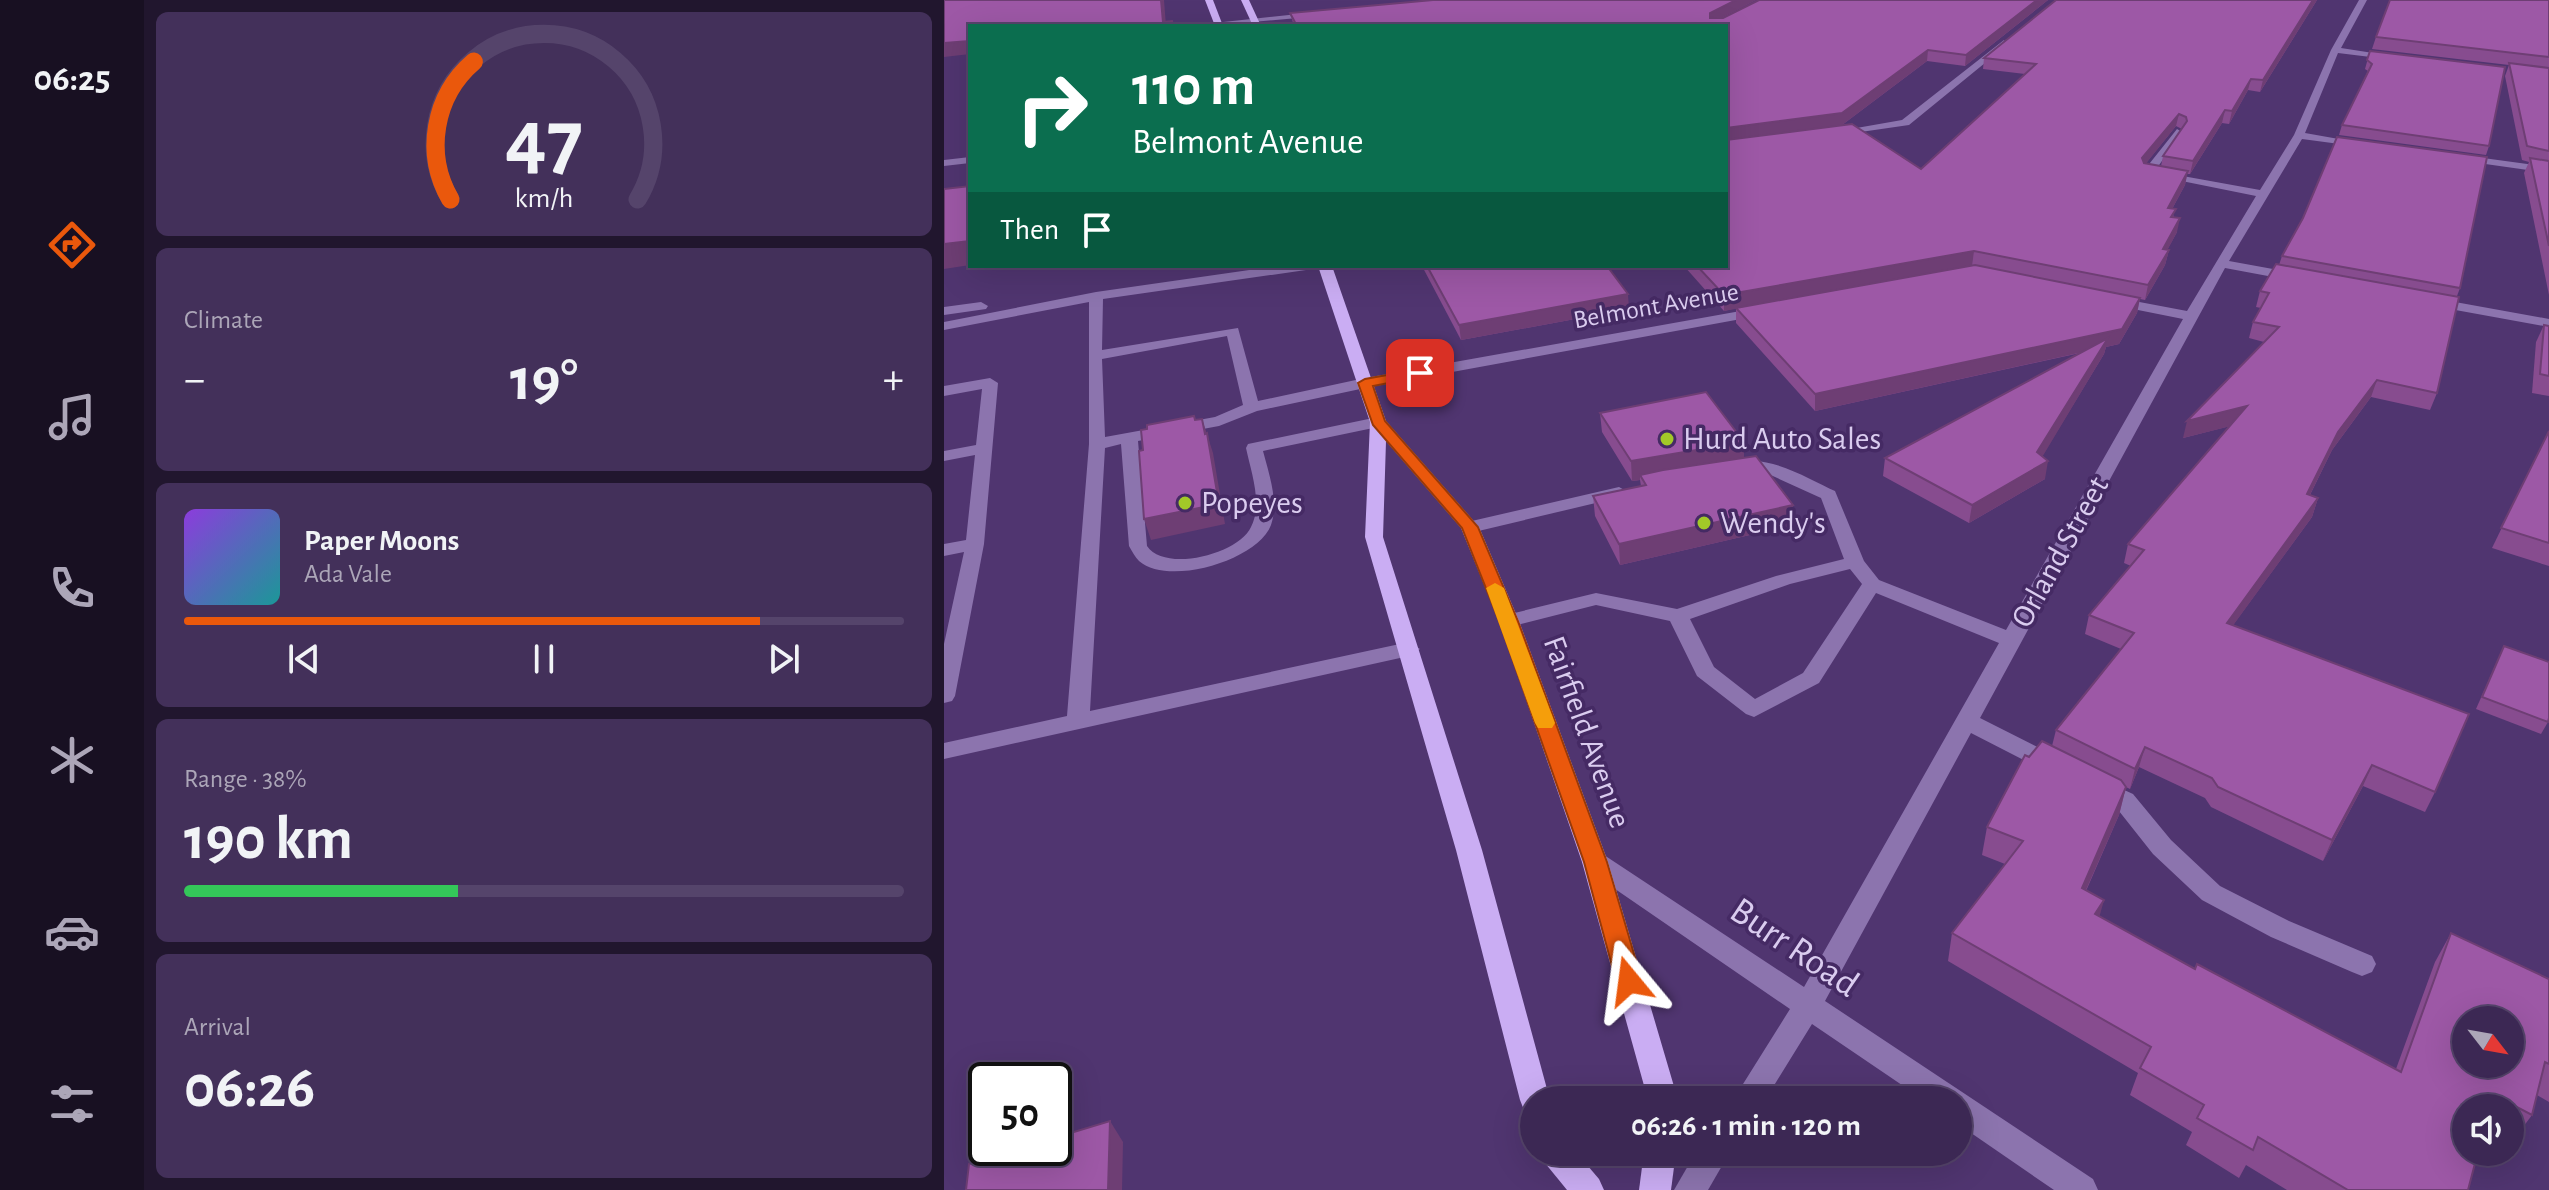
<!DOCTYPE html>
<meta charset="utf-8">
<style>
:root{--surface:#3c2854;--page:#43305a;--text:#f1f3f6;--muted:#aca6b8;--line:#55446b;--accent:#ea580c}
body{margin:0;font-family:"Alegreya Sans",sans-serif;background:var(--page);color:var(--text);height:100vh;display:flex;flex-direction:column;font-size:30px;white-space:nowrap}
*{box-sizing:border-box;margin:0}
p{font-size:26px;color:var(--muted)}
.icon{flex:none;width:44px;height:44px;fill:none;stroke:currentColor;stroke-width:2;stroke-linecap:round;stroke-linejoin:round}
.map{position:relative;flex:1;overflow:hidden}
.panel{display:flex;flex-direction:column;gap:12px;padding:12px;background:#21162e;width:800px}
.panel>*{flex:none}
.banner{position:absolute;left:24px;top:24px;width:760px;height:244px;border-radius:0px;box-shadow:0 8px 32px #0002,0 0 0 2px var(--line);background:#0b6e4f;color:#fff;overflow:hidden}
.needle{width:52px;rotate:121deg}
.fabs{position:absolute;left:1508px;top:1006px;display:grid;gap:16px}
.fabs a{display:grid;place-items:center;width:72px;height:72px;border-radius:50%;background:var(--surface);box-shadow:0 8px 32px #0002,0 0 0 2px var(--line);font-size:40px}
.speed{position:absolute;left:24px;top:1062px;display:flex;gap:16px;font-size:40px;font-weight:700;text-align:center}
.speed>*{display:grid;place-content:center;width:104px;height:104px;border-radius:50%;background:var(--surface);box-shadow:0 8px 32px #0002,0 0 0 2px var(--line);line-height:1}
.speed .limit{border:4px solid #111;border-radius:12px;background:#fff;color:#111}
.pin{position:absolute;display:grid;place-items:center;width:68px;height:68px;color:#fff;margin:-34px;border-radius:16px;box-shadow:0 4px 12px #0006}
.me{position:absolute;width:88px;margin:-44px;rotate:344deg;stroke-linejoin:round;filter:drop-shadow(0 0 6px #0008)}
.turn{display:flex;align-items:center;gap:28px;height:168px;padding:0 32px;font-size:36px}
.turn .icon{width:104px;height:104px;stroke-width:2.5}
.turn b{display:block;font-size:56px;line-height:68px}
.then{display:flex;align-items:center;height:76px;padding:0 32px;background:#0003;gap:16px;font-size:30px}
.big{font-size:60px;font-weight:600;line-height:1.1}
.panel .card{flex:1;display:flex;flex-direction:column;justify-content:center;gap:12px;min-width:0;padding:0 28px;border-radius:12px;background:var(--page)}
.panel .dial{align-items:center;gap:0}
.dial svg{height:208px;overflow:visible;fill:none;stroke:var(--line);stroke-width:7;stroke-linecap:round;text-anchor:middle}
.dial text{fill:var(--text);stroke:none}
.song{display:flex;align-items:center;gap:24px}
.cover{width:96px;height:96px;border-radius:12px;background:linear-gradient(135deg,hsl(270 70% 55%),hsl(180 70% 35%))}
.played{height:8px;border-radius:4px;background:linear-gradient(90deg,var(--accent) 80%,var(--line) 80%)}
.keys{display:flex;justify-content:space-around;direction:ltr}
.heat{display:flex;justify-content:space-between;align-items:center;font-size:44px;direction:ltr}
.charge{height:12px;border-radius:6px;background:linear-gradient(90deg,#34c759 38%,var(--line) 0)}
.trip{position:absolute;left:576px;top:1086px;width:452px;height:80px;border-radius:40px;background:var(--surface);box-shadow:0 8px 32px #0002,0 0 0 2px var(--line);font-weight:600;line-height:80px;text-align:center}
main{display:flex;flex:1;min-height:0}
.tab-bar{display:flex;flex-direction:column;width:144px;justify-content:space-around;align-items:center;background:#181022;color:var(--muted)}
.tab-bar .icon{width:56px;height:56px}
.tab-bar .current{color:var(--accent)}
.tab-bar b{font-size:36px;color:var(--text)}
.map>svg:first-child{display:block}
</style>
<main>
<nav class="tab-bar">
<b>06:25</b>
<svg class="icon current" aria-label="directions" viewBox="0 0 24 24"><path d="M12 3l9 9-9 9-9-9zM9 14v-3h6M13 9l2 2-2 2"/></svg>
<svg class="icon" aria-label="music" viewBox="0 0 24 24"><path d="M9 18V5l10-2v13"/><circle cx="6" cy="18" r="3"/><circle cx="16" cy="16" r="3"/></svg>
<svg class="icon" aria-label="phone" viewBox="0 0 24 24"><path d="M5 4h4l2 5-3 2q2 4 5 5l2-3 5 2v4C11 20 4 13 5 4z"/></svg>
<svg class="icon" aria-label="climate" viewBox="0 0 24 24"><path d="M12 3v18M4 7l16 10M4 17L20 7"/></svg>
<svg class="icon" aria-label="car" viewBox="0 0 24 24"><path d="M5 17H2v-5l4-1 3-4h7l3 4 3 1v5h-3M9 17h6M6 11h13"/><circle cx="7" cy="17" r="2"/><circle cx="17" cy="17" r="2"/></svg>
<svg class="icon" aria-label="filters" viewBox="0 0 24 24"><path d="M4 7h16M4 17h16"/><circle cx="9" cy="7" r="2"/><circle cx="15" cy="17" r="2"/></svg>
</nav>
<section class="panel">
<div class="card dial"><svg viewBox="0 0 100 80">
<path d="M14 69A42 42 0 1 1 86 69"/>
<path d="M14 69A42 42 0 0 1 23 16" stroke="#ea580c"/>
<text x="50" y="56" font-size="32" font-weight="700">47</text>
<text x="50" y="72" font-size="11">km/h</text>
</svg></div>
<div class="card"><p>Climate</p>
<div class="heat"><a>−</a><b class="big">19°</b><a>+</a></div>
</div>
<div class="card">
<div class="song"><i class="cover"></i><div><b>Paper Moons</b><p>Ada Vale</p></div></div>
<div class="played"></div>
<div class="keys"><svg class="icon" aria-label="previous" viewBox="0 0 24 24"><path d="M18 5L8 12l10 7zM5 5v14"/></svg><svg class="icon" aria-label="pause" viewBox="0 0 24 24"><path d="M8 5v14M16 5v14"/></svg><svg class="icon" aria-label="next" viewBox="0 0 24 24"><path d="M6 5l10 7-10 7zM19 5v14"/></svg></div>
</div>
<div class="card"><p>Range · 38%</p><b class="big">190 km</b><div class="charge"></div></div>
<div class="card"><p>Arrival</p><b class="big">06:26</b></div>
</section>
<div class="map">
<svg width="1605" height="1190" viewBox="0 0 1605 1190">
<rect width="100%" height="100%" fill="#503570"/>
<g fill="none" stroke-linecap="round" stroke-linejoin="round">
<g fill="#8c74ae" fill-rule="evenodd">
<path d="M 1415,0 L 1423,0 L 1397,48 L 1455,57 L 1451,60 L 1394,53 L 1361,133 L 1423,144 L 1418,147 L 1358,139 L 1285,261 L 1351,273 L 1358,277 L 1351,281 L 1281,268 L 1036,718 L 1119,760 L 1123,766 L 1119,772 L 1111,775 L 1103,772 L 1027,733 L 881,1001 L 1149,1179 L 1154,1190 L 1110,1190 L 1014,1124 L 1014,1100 L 980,1100 L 868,1024 L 821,1100 L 789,1100 L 846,1009 L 642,869 L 638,862 L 642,855 L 651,852 L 660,855 L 860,987 L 1055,643 L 932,593 L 875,683 L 810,717 L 802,714 L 753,676 L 726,621 L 652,605 L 565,627 L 555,621 L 558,616 L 652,593 L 733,609 L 832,576 L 900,559 L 877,498 L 820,472 L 793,475 L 784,470 C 811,445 864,479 891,491 L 920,561 L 935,580 L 1062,630 L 1239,319 L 1169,305 L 1162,301 L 1169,297 L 1243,311 L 1312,196 L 1198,173 L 1233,129 L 1238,132 L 1211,171 L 1316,190 L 1350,135 L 1387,50 ZM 906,569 L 918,584 L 859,673 L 811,699 L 770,667 L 746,619 L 846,584 Z"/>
<path d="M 373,12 L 376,16 L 274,25 L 270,23 Z"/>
<path d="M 1060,40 L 1063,45 L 965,125 L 889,136 L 884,133 L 958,120 Z"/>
<path d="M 1517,155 L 1605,167 L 1605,173 L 1513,160 L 1511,158 Z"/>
<path d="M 26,157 L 26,163 L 0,166 L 0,160 Z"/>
<path d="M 334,266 L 369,266 L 362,270 L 159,299 L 158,350 L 294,328 L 314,401 L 421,378 L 819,307 L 826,311 L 819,315 L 421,388 L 313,411 L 275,426 L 194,441 L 203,546 C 221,573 295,554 307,527 C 319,504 307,472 302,448 L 304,444 L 434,417 L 442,422 L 434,427 L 319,451 C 325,474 335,502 327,525 C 314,560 225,587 195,561 C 191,557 188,551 185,546 L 177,444 L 161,448 L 146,711 L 465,642 L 476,649 L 465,656 L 0,759 L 0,743 L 123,716 L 145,444 L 145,302 L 0,330 L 0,322 L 152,292 ZM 283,336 L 299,405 L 271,417 L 161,437 L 158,359 Z"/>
<path d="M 1489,298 L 1605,319 L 1605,327 L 1484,305 L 1484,299 Z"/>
<path d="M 37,302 L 44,306 L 42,309 L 0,315 L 0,307 Z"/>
<path d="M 46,378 L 54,383 L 40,544 L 11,696 L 8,701 L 0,703 L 0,644 L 20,552 L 0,556 L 0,544 L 22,540 L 31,455 L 0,461 L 0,451 L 32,445 L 38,389 L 0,396 L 0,386 Z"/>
<path d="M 675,487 L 684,492 L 681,496 L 526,533 L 517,527 L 519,523 Z"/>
<path d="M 1154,778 L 1189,794 L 1227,840 L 1276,886 L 1345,921 L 1428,956 L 1432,964 L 1428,972 L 1418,976 L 1408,972 L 1327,937 L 1258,900 L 1209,854 L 1171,806 L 1146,793 L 1142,787 L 1146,781 Z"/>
<path d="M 752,1152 L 786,1152 L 764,1190 L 730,1190 Z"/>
</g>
<g fill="#caadf3" fill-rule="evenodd">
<path d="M 261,0 L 269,0 L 279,26 L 271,26 Z"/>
<path d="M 297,0 L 305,0 L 317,26 L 309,26 Z"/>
<path d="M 374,266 L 388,266 L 442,421 L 535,527 L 575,621 L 664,862 L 734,1100 L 704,1100 L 638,862 L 555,621 L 517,528 L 442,441 L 439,537 L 538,850 L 606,1100 L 590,1100 L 590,1114 L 580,1110 L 576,1100 L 512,850 L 421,537 L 426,422 Z"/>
<path d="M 596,1152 L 632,1152 L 655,1179 L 660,1190 L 623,1190 L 601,1163 Z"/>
<path d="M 700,1152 L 732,1152 L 727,1190 L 695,1190 Z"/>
</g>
</g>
<g fill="#874c8f" fill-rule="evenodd">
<path d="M 812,0 L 777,18 L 779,18 L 815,0 L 1104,0 L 1021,66 L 983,61 L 898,125 L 977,169 L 1081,74 L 1039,69 L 1040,58 L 1373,0 L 1316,92 L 1304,90 L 1285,124 L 1278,123 L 1246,174 L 1243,174 L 1241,185 L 1228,209 L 1233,232 L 1223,250 L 1225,250 L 1221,265 L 1201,300 L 1196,299 L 1193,313 L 1175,344 L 1162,347 L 1160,354 L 1098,456 L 1101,479 L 1025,523 L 939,476 L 941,458 L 1136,353 L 871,411 L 792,323 L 792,308 L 780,311 L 740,266 L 782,266 L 782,26 L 350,26 L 346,13 ZM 1232,126 L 1238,129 L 1219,156 L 1217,166 L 1202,163 Z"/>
<path d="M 1605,0 L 1605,295 L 1580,173 L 1585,162 L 1578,160 L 1561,76 L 1565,65 L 1428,49 L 1432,37 Z"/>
<path d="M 1426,51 L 1545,146 L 1542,155 L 1395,135 L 1398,125 L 1424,71 L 1421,69 Z"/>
<path d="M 1338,256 L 1516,288 L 1513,296 L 1493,393 L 1486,410 L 1427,397 L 1388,450 L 1366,495 L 1374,498 L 1368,517 L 1289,625 L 1491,792 L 1481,812 L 1419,786 L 1379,861 L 1267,807 L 1261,798 L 1195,767 L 1186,789 L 1182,787 L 1175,815 L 1142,891 L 1156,917 L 1251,969 L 1452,1069 L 1491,962 L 1507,933 L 1605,979 L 1605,1102 L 1593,1095 L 1588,1115 L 1568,1142 L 1566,1142 L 1566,1108 L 1522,1108 L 1524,1190 L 1343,1190 L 1302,1165 L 1295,1178 L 1242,1145 L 1248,1132 L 1186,1095 L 1194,1073 L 1004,961 L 1008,933 L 1061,864 L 1038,855 L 1043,827 L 1085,757 L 1108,746 L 1112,730 L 1177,649 L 1141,634 L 1145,615 L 1187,566 L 1180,563 L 1184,544 L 1286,426 L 1239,438 L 1320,342 L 1305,338 L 1309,322 L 1317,308 L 1312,307 L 1316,291 L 1335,265 Z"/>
<path d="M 478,266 L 663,266 L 685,309 L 517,340 Z"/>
<path d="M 1600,325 L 1605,326 L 1605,396 L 1588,393 L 1592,342 Z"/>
<path d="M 656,413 L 800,442 L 800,458 L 849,525 L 676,565 L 651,516 L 649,496 L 697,486 L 696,480 L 688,481 L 658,432 Z"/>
<path d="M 1605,431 L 1605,566 L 1548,548 Z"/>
<path d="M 1555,657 L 1604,722 L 1597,734 L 1532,709 Z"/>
</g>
<g fill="#6e3e74">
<path d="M 217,0 L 220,0 L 222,26 L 219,22 Z"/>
<path d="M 792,0 L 812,0 L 767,23 L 766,18 L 766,13 Z"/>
<path d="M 1093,0 L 1104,0 L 1021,66 L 1022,55 Z"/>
<path d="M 1369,0 L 1373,0 L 1316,92 L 1319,80 Z"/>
<path d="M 26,41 L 26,54 L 0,57 L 0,43 Z"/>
<path d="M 984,50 L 983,61 L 898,125 L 782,141 L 782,128 Z"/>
<path d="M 1307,79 L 1304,90 L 1285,124 L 1288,111 Z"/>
<path d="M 1281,110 L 1278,123 L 1246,174 L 1249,161 Z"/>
<path d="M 1235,114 L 1232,126 L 1196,171 L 1198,158 Z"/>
<path d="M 1244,171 L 1241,185 L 1221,222 L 1224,208 Z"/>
<path d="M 1236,218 L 1233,232 L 1216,264 L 1219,249 Z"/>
<path d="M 26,241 L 26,265 L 0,269 L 0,244 Z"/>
<path d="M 1225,250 L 1221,265 L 1201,300 L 1204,285 Z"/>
<path d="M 1030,251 L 1028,266 L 780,311 L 780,295 Z"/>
<path d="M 684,294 L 685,309 L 517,340 L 515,325 Z"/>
<path d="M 1196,298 L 1193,313 L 1175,344 L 1162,347 L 1160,354 L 1091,469 L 1104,461 L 1101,479 L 1025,523 L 1028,505 L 1093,452 L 1157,348 L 871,411 L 871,394 Z"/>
<path d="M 1433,380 L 1427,397 L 1388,450 L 1357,513 L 1363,494 L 1394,432 Z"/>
<path d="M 1303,406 L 1299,423 L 1239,438 L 1243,421 Z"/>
<path d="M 258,419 L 269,453 L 281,524 L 207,540 L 200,519 L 261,434 Z"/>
<path d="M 800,442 L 800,461 L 696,475 L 696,480 L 688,481 L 687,461 Z"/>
<path d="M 1374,498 L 1368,517 L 1277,642 L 1283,623 Z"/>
<path d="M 849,505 L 849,525 L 676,565 L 675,544 Z"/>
<path d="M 1201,747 L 1195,767 L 1186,789 L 1191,769 Z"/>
<path d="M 1428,765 L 1419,786 L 1379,861 L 1388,840 Z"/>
<path d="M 1182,787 L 1175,815 L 1130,917 L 1138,888 Z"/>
<path d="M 1160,900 L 1152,929 L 1151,914 Z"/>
<path d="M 166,1121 L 179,1142 L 178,1190 L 164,1190 Z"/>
</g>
<g fill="#9d58a6" stroke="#6e3e74" stroke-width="2" fill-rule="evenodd">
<path d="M 0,0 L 217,0 L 219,22 L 228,21 L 229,26 L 26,26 L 26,41 L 0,43 Z"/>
<path d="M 489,0 L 792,0 L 766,13 L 766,18 L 779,18 L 815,0 L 1093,0 L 1022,55 L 984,50 L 898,113 L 782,128 L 782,26 L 353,26 L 346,13 Z"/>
<path d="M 1112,0 L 1369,0 L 1319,80 L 1307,79 L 1288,111 L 1281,110 L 1249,161 L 1219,156 L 1243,121 L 1242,117 L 1235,114 L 1198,158 L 1200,163 L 1244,171 L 1224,208 L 1232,209 L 1227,217 L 1236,218 L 1219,249 L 1225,250 L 1204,285 L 1030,251 L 780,295 L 753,266 L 782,266 L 782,140 L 908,124 L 977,169 L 1092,64 L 1040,58 Z"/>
<path d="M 1446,0 L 1605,0 L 1605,57 L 1432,37 Z"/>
<path d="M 1426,51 L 1561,67 L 1545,146 L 1398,125 L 1428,64 L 1423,60 Z"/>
<path d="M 1565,63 L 1605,68 L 1605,151 L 1583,146 Z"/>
<path d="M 1393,137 L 1543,157 L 1516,288 L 1338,256 L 1359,218 Z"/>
<path d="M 1586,158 L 1605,161 L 1605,246 Z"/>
<path d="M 26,186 L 26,241 L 0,244 L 0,189 Z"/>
<path d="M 1332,264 L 1515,297 L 1493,393 L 1433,380 L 1394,432 L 1363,494 L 1374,498 L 1283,623 L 1525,714 L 1491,792 L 1428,765 L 1388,840 L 1274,787 L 1268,778 L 1201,747 L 1191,769 L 1112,730 L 1190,633 L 1145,615 L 1200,550 L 1184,544 L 1303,406 L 1243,421 L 1335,327 L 1309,322 L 1325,293 L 1316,291 Z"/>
<path d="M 1031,265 L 1196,298 L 1178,329 L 871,394 L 792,308 Z"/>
<path d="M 483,266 L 663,266 L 684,294 L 515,325 Z"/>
<path d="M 1600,325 L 1605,326 L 1605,376 L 1596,374 Z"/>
<path d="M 1164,338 L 1093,452 L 1104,461 L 1028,505 L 941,458 Z"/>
<path d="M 762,392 L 800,442 L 687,461 L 656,413 Z"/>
<path d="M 250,416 L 251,420 L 258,419 L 261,434 L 263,433 L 275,504 L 200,519 L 195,451 L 199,450 L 197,430 L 203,429 L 203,425 Z"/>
<path d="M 1605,431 L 1605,543 L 1557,528 Z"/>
<path d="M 812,456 L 849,505 L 675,544 L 649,496 L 702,485 L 696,475 L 719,470 Z"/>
<path d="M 1560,646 L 1605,662 L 1605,718 L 1604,722 L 1538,697 Z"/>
<path d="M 1098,741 L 1177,780 L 1182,787 L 1138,888 L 1160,900 L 1151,914 L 1251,969 L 1253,964 L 1457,1072 L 1507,933 L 1605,979 L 1605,1064 L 1601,1062 L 1588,1115 L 1550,1095 L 1546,1108 L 1522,1108 L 1522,1152 L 1534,1152 L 1524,1190 L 1404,1190 L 1314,1137 L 1309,1150 L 1253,1118 L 1260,1105 L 1196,1068 L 1207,1047 L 1008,933 L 1079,841 L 1043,827 L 1081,755 L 1085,757 ZM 1522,1020 L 1566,1020 L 1566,1064 L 1522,1064 Z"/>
<path d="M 166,1121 L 164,1190 L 22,1190 L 25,1164 L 76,1148 L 110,1148 L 110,1138 Z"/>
</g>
<path fill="#ea580c" stroke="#983908" stroke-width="2" d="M 476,369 L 481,370 L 481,376 L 429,386 L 441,421 L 534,527 L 574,621 L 663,862 L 698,981 L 694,989 L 685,992 L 676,989 L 672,981 L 640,862 L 555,621 L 518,528 L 429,425 L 414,383 L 421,379 Z"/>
<path fill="#f59e0b" d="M 551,583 L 560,588 L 611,723 L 608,728 L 594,728 L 591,723 L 542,588 Z"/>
<g fill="#a2c928" stroke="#452a64" stroke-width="3">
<circle cx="723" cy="439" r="8"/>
<circle cx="241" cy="503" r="8"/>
<circle cx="760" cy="523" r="8"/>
</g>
<g text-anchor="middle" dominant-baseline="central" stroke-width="7" stroke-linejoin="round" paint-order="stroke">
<g font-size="26" fill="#daccef" stroke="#452a64">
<text transform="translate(712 306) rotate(-10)">Belmont Avenue</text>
</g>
<g font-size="32" fill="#daccef" stroke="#452a64" text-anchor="start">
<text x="739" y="439">Hurd Auto Sales</text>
<text x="257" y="503">Popeyes</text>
<text x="776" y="523">Wendy's</text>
</g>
<g font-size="32" fill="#daccef" stroke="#452a64">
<text transform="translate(1116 552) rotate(-61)">Orland Street</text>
<text transform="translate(643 732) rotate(70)">Fairfield Avenue</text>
</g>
<g font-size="38" fill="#daccef" stroke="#452a64">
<text transform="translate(850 948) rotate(34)">Burr Road</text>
</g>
</g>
</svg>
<div class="fabs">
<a><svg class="needle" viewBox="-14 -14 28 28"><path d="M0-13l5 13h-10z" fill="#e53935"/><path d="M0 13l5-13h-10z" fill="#aca6b8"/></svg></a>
<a><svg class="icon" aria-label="sound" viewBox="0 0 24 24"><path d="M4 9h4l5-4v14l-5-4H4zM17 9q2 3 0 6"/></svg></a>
</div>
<div class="speed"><div class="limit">50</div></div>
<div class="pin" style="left:476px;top:373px;background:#d93025"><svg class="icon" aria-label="arrive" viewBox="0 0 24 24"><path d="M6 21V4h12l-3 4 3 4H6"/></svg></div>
<svg class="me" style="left:685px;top:981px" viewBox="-20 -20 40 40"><path d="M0-17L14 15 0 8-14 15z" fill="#ea580c" stroke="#fff" stroke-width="4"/></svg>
<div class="trip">06:26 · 1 min · 120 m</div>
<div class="banner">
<div class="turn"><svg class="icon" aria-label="right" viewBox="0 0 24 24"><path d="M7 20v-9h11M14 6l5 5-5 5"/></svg><div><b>110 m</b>Belmont Avenue</div></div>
<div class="then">Then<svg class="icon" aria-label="arrive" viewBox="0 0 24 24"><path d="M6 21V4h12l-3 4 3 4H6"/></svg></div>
</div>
</div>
</main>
